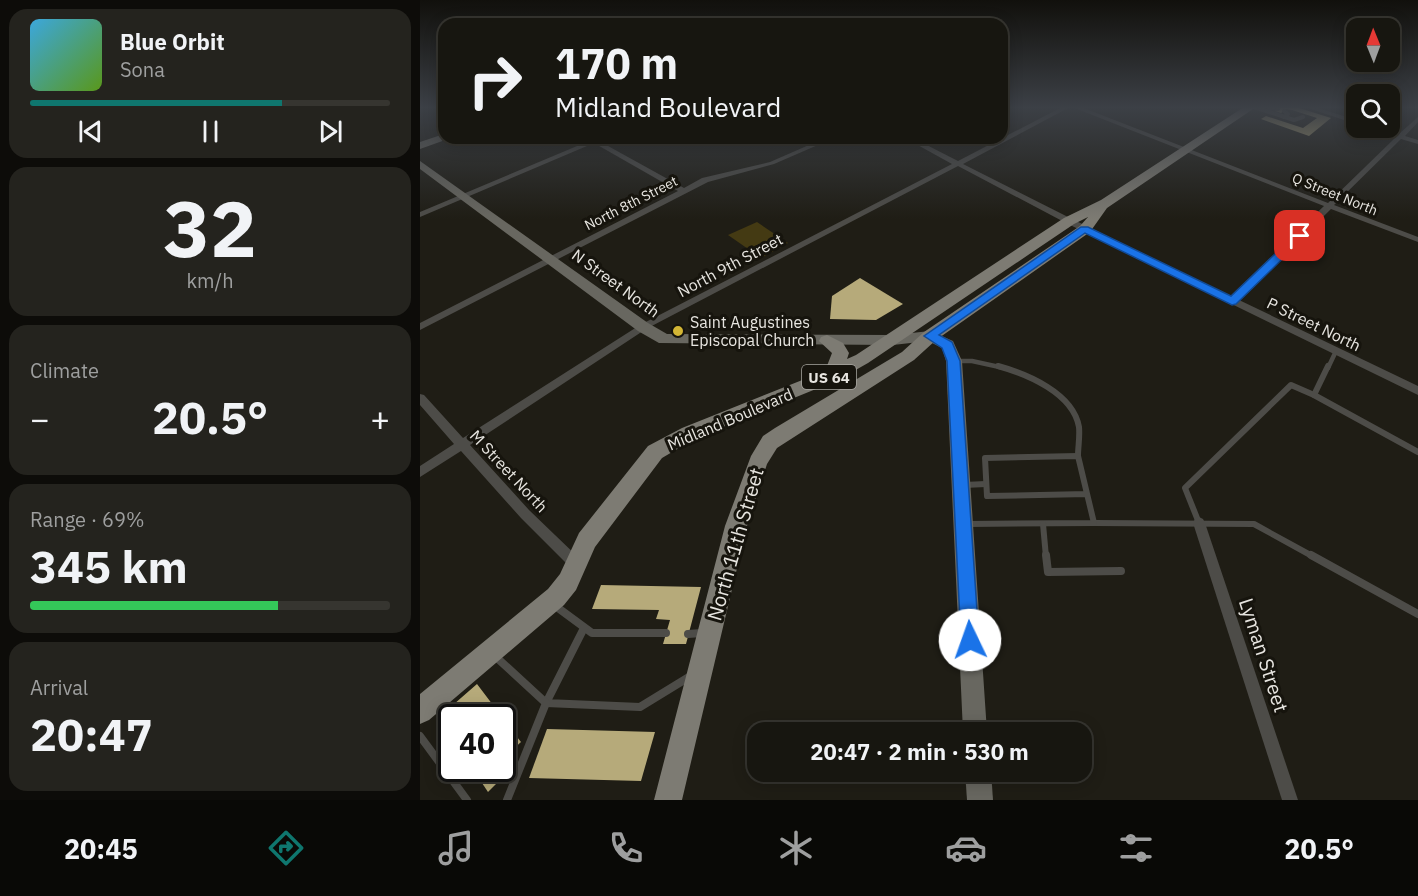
<!DOCTYPE html>
<meta charset="utf-8">
<style>
:root{--surface:#171610;--page:#24231e;--text:#f1f3f6;--muted:#9e9f9f;--line:#363530;--accent:#0f766e}
body{margin:0;font-family:"IBM Plex Sans",sans-serif;background:var(--page);color:var(--text);height:100vh;display:flex;flex-direction:column;font-size:22px;white-space:nowrap}
*{box-sizing:border-box;margin:0}
p{font-size:20px;color:var(--muted)}
.icon{flex:none;width:33px;height:33px;fill:none;stroke:currentColor;stroke-width:2;stroke-linecap:round;stroke-linejoin:round}
.map{position:relative;flex:1;overflow:hidden}
.panel{display:flex;flex-direction:column;gap:9px;padding:9px;background:#0d0c09;width:420px}
.panel>*{flex:none}
.top-card{position:absolute;left:18px;top:18px;width:570px;height:126px;border-radius:18px;box-shadow:0 3px 15px #0003,0 0 0 2px var(--line);background:#171610;color:var(--text);overflow:hidden}
.needle{width:39px;rotate:359deg}
.fabs{position:absolute;left:926px;top:18px;display:grid;gap:12px}
.fabs a{display:grid;place-items:center;width:54px;height:54px;border-radius:12px;background:var(--surface);box-shadow:0 3px 15px #0003,0 0 0 2px var(--line);font-size:30px}
.speed{position:absolute;left:18px;top:704px;display:flex;gap:12px;font-size:30px;font-weight:700;text-align:center}
.speed>*{display:grid;place-content:center;width:78px;height:78px;border-radius:50%;background:var(--surface);box-shadow:0 3px 15px #0003,0 0 0 2px var(--line);line-height:1}
.speed .limit{border:3px solid #111;border-radius:9px;background:#fff;color:#111}
.pin{position:absolute;display:grid;place-items:center;width:51px;height:51px;color:#fff;margin:-26px;border-radius:12px;box-shadow:0 3px 9px #0006}
.me{position:absolute;width:66px;margin:-33px;rotate:357deg;stroke-linejoin:round;filter:drop-shadow(0 0 4px #0008)}
.turn{display:flex;align-items:center;gap:21px;height:126px;padding:0 18px;font-size:27px}
.turn .icon{width:78px;height:78px;stroke-width:2.5}
.turn b{display:block;font-size:42px;line-height:51px}
.big{font-size:45px;font-weight:700;line-height:1.1}
.panel .card{flex:1;display:flex;flex-direction:column;justify-content:center;gap:9px;min-width:0;padding:0 21px;border-radius:18px;background:var(--page)}
.panel .dial{align-items:center;gap:0}
.dial b{font-size:78px;line-height:1}
.song{display:flex;align-items:center;gap:18px}
.cover{width:72px;height:72px;border-radius:9px;background:linear-gradient(135deg,hsl(200 70% 55%),hsl(90 70% 35%))}
.played{height:6px;border-radius:3px;background:linear-gradient(90deg,var(--accent) 70%,var(--line) 70%)}
.keys{display:flex;justify-content:space-around;direction:ltr}
.heat{display:flex;justify-content:space-between;align-items:center;font-size:33px;direction:ltr}
.charge{height:9px;border-radius:4px;background:linear-gradient(90deg,#34c759 69%,var(--line) 0)}
.trip{position:absolute;left:327px;top:722px;width:345px;height:60px;border-radius:18px;background:var(--surface);box-shadow:0 3px 15px #0003,0 0 0 2px var(--line);font-weight:700;line-height:60px;text-align:center}
.menu{display:flex;height:96px;justify-content:space-around;align-items:center;background:#090906;color:var(--muted)}
.menu .icon{width:42px;height:42px}
.menu .current{color:var(--accent)}
.menu b{font-size:27px;color:var(--text)}
main{display:flex;flex:1;min-height:0}
.map>svg:first-child{display:block}
</style>
<main>
<section class="panel">
<div class="card">
<div class="song"><i class="cover"></i><div><b>Blue Orbit</b><p>Sona</p></div></div>
<div class="played"></div>
<div class="keys"><svg class="icon" aria-label="previous" viewBox="0 0 24 24"><path d="M18 5L8 12l10 7zM5 5v14"/></svg><svg class="icon" aria-label="pause" viewBox="0 0 24 24"><path d="M8 5v14M16 5v14"/></svg><svg class="icon" aria-label="next" viewBox="0 0 24 24"><path d="M6 5l10 7-10 7zM19 5v14"/></svg></div>
</div>
<div class="card dial"><b>32</b><p>km/h</p></div>
<div class="card"><p>Climate</p>
<div class="heat"><a>−</a><b class="big">20.5°</b><a>+</a></div>
</div>
<div class="card"><p>Range · 69%</p><b class="big">345 km</b><div class="charge"></div></div>
<div class="card"><p>Arrival</p><b class="big">20:47</b></div>
</section>
<div class="map">
<svg width="998" height="800" viewBox="0 0 998 800">
<rect width="100%" height="100%" fill="#1f1d15"/>
<path fill="#443a13" d="M 337,222 L 368,243 L 341,258 L 308,235 Z"/>
<g fill="#b6aa7a">
<path d="M 860,107 L 876,107 L 911,118 L 889,136 L 841,119 L 846,116 L 883,128 L 897,118 L 872,110 L 866,109 L 861,113 L 855,111 Z"/>
<path d="M 440,278 L 483,304 L 456,320 L 410,319 L 412,296 Z"/>
<path d="M 181,585 L 281,587 L 266,644 L 243,644 L 250,620 L 236,619 L 239,610 L 172,609 Z"/>
<path d="M 57,684 L 82,717 L 32,717 L 32,738 L 18,718 Z"/>
<path d="M 82,718 L 101,742 L 82,759 Z"/>
<path d="M 127,729 L 235,732 L 221,781 L 109,778 Z"/>
<path d="M 52,768 L 83,768 L 87,773 L 68,792 Z"/>
</g>
<g fill="none" stroke-linecap="round" stroke-linejoin="round">
<g stroke="#4d4c48" stroke-width="4">
<path d="M 834,107 L 874,120 L 883,117"/>
<path d="M 847,111 L 851,108 L 858,109"/>
<path d="M 864,111 L 868,114 L 864,117"/>
</g>
<g stroke="#4d4c48" stroke-width="4.5">
<path d="M 536,361 L 552,361 L 584,368"/>
<path d="M 908,368 L 916,351"/>
</g>
<g stroke="#4d4c48" stroke-width="6">
<path d="M 578,366 C 607,374 653,393 659,427 C 660,437 658,447 658,456"/>
<path d="M 894,395 L 908,366"/>
<path d="M 544,485 L 566,484"/>
<path d="M 674,523 L 834,524 L 894,557"/>
<path d="M 779,523 L 765,488 L 871,385 L 894,395 L 998,452"/>
<path d="M 548,524 L 674,523 L 658,456 L 565,458 L 567,496 L 667,494"/>
<path d="M 623,524 L 626,557"/>
</g>
<g stroke="#4d4c48" stroke-width="8">
<path d="M 626,555 L 628,572 L 701,571"/>
<path d="M 891,555 L 998,614"/>
<path d="M 134,605 L 172,633 L 246,633"/>
<path d="M 164,628 L 126,703 L 220,707 L 269,677"/>
<path d="M 268,634 L 282,633"/>
<path d="M 76,657 L 126,703 L 87,800"/>
<path d="M 0,736 L 47,800"/>
</g>
<g fill="#4d4c48" fill-rule="evenodd">
<path d="M 642,107 L 650,107 L 543,164 L 652,219 L 811,296 L 904,206 L 652,107 L 661,107 L 908,203 L 976,137 L 951,129 L 950,128 L 958,128 L 979,134 L 998,117 L 998,122 L 985,136 L 998,140 L 998,144 L 981,139 L 914,205 L 998,237 L 998,242 L 911,209 L 819,300 L 998,386 L 998,395 L 646,223 L 538,166 L 226,329 L 50,445 L 109,510 L 161,560 L 163,564 L 161,568 L 156,570 L 151,568 L 101,518 L 41,451 L 0,477 L 0,466 L 34,444 L 0,405 L 0,394 L 4,395 L 43,438 L 220,325 L 532,164 L 485,138 L 493,138 L 538,161 Z"/>
<path d="M 885,107 L 895,107 L 936,120 L 936,124 Z"/>
<path d="M 168,138 L 184,138 L 179,141 L 264,188 L 282,178 L 350,162 L 405,138 L 414,138 L 354,164 L 288,182 L 0,330 L 0,323 L 258,191 L 174,143 L 0,217 L 0,212 L 169,141 Z"/>
<path d="M 779,517 L 783,519 L 785,523 L 878,800 L 862,800 L 773,523 L 775,519 Z"/>
</g>
<g fill="#686760" fill-rule="evenodd">
<path d="M 24,134 L 24,138 L 28,139 L 0,149 L 0,142 Z"/>
<path d="M 0,161 L 228,323 L 247,334 L 473,335 L 510,331 L 533,341 L 542,361 L 567,732 L 543,732 L 526,361 L 522,348 L 508,341 L 473,345 L 239,343 L 218,331 L 0,169 Z"/>
<path d="M 545,771 L 571,771 L 573,800 L 547,800 Z"/>
</g>
<path fill="#7d7b73" fill-rule="evenodd" d="M 824,107 L 836,107 L 687,208 L 670,232 L 516,340 L 494,360 L 357,448 L 347,464 L 327,526 L 262,800 L 234,800 L 305,526 L 331,456 L 343,436 L 355,428 L 482,352 L 504,332 L 660,226 L 668,217 L 654,224 L 448,363 L 418,380 L 276,438 L 242,458 L 175,547 L 156,590 L 144,605 L 9,720 L 0,724 L 0,694 L 128,589 L 140,574 L 159,533 L 228,446 L 262,428 L 405,371 L 412,353 L 399,341 L 401,337 L 407,335 L 423,343 L 429,353 L 427,359 L 436,355 L 644,218 L 681,200 Z"/>
</g>
<linearGradient id="sky" x2="0" y2="1"><stop stop-color="#11100c"/><stop offset="0.49" stop-color="#3c4046"/><stop offset="1" stop-color="#3c4046" stop-opacity="0"/></linearGradient>
<rect width="998" height="219" fill="url(#sky)"/>
<path fill="#1a73e8" stroke="#114b97" stroke-width="1.5" d="M 661,227 L 668,227 L 811,296 L 877,233 L 886,236 L 816,304 L 812,305 L 665,233 L 519,335 L 532,342 L 540,361 L 559,640 L 556,646 L 550,649 L 543,646 L 541,640 L 527,361 L 522,348 L 504,336 Z"/>
<circle fill="#d3b635" stroke="#16140d" stroke-width="2" cx="258" cy="331" r="6"/>
<g text-anchor="middle" dominant-baseline="central" stroke-width="6" stroke-linejoin="round" paint-order="stroke">
<g font-size="14" fill="#e7e5e0" stroke="#16140d">
<text transform="translate(915 194) rotate(22)">Q Street North</text>
<text transform="translate(211 203) rotate(-27)">North 8th Street</text>
</g>
<rect fill="#16140d" stroke="#a8a6a1" stroke-width="1.5" x="382" y="365" width="54" height="24" rx="4.5"/>
<g font-size="15" font-weight="bold" fill="#e7e5e0">
<text x="409" y="377">US 64</text>
</g>
<g font-size="16" fill="#e7e5e0" stroke="#16140d">
<text transform="translate(310 265) rotate(-28)">North 9th Street</text>
<text transform="translate(196 283) rotate(36)">N Street North</text>
<text transform="translate(894 324) rotate(26)">P Street North</text>
<text transform="translate(310 419) rotate(-23)">Midland Boulevard</text>
<text transform="translate(89 471) rotate(47)">M Street North</text>
</g>
<g font-size="16" fill="#e7e5e0" stroke="#16140d" text-anchor="start">
<text x="270" y="322">Saint Augustines<tspan x="270" dy="18">Episcopal Church</tspan></text>
</g>
<g font-size="20" fill="#e7e5e0" stroke="#16140d">
<text transform="translate(315 544) rotate(-74)">North 11th Street</text>
<text transform="translate(844 655) rotate(72)">Lyman Street</text>
</g>
</g>
</svg>
<div class="fabs">
<a><svg class="needle" viewBox="-14 -14 28 28"><path d="M0-13l5 13h-10z" fill="#e53935"/><path d="M0 13l5-13h-10z" fill="#9e9f9f"/></svg></a>
<a><svg class="icon" aria-label="search" viewBox="0 0 24 24"><circle cx="10" cy="10" r="6"/><path d="M15 15l6 6"/></svg></a>
</div>
<div class="speed"><div class="limit">40</div></div>
<div class="pin" style="left:880px;top:236px;background:#d93025"><svg class="icon" aria-label="arrive" viewBox="0 0 24 24"><path d="M6 21V4h12l-3 4 3 4H6"/></svg></div>
<svg class="me" style="left:550px;top:640px" viewBox="-20 -20 40 40"><circle r="19" fill="#fff"/><path d="M0-13L10 11 0 6-10 11z" fill="#1a73e8"/></svg>
<div class="trip">20:47 · 2 min · 530 m</div>
<div class="top-card">
<div class="turn"><svg class="icon" aria-label="right" viewBox="0 0 24 24"><path d="M7 20v-9h11M14 6l5 5-5 5"/></svg><div><b>170 m</b>Midland Boulevard</div></div>
</div>
</div>
</main>
<nav class="menu">
<b>20:45</b>
<svg class="icon current" aria-label="directions" viewBox="0 0 24 24"><path d="M12 3l9 9-9 9-9-9zM9 14v-3h6M13 9l2 2-2 2"/></svg>
<svg class="icon" aria-label="music" viewBox="0 0 24 24"><path d="M9 18V5l10-2v13"/><circle cx="6" cy="18" r="3"/><circle cx="16" cy="16" r="3"/></svg>
<svg class="icon" aria-label="phone" viewBox="0 0 24 24"><path d="M5 4h4l2 5-3 2q2 4 5 5l2-3 5 2v4C11 20 4 13 5 4z"/></svg>
<svg class="icon" aria-label="climate" viewBox="0 0 24 24"><path d="M12 3v18M4 7l16 10M4 17L20 7"/></svg>
<svg class="icon" aria-label="car" viewBox="0 0 24 24"><path d="M5 17H2v-5l4-1 3-4h7l3 4 3 1v5h-3M9 17h6M6 11h13"/><circle cx="7" cy="17" r="2"/><circle cx="17" cy="17" r="2"/></svg>
<svg class="icon" aria-label="filters" viewBox="0 0 24 24"><path d="M4 7h16M4 17h16"/><circle cx="9" cy="7" r="2"/><circle cx="15" cy="17" r="2"/></svg>
<b>20.5°</b>
</nav>
